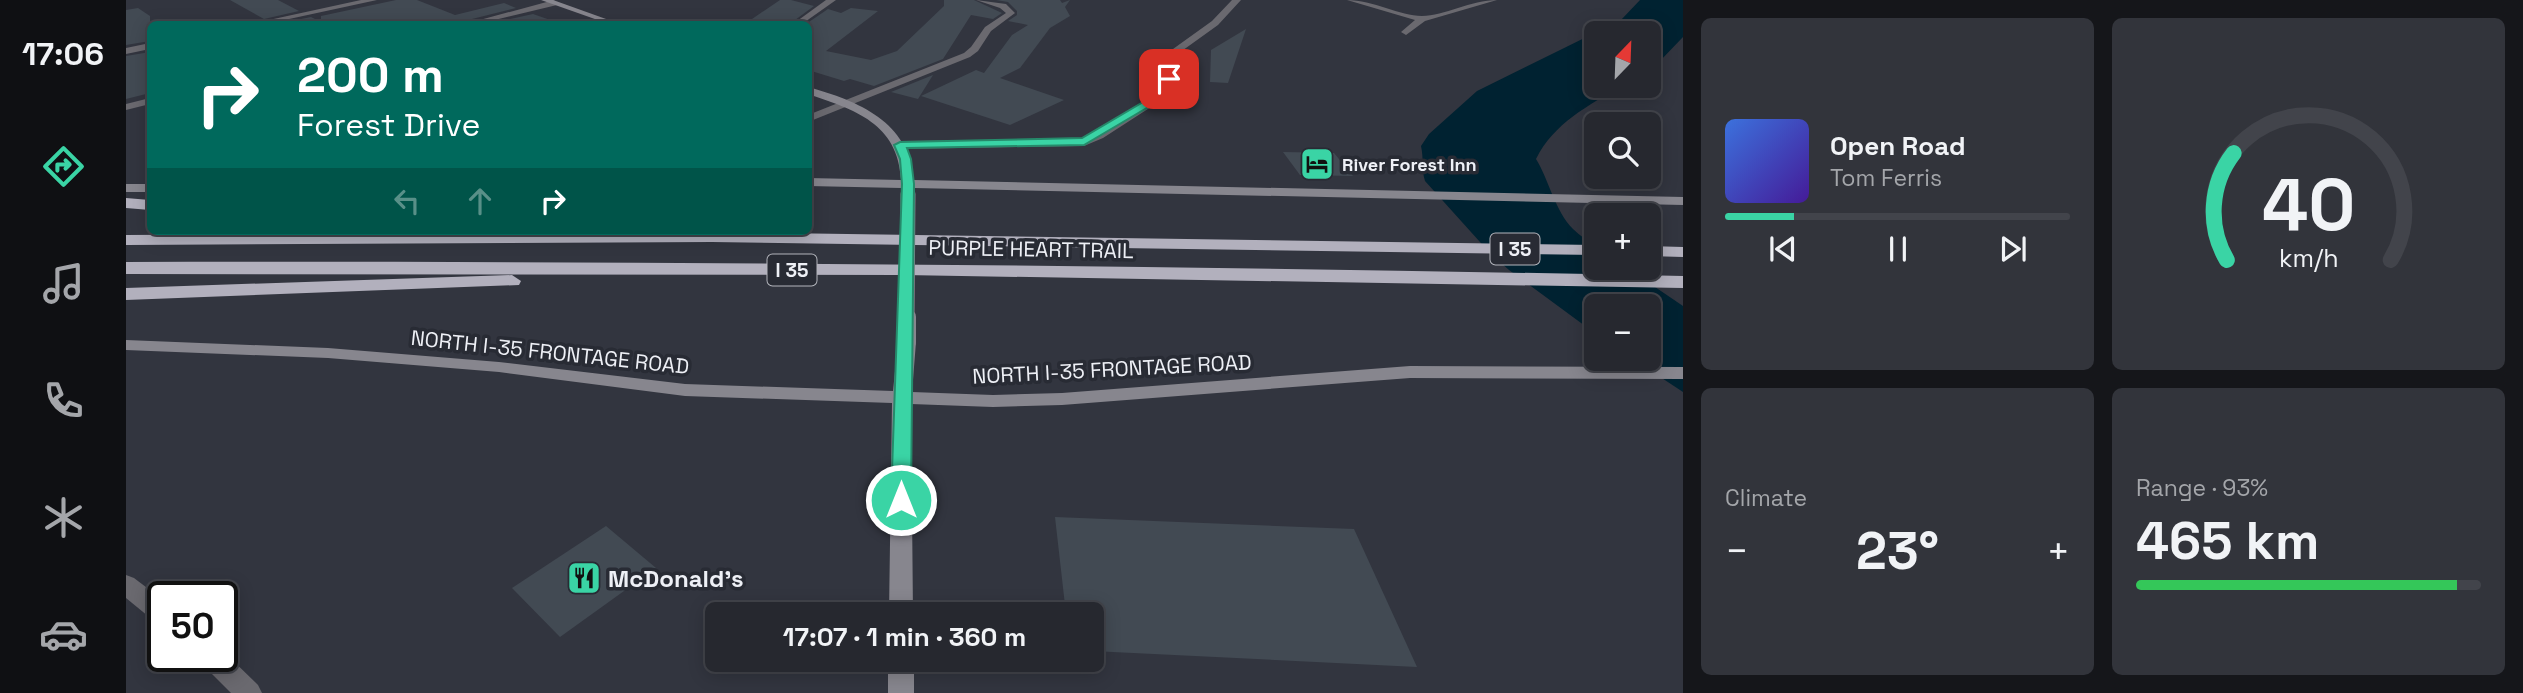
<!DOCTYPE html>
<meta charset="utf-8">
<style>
:root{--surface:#26282f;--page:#32343b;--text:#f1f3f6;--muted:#a4a6aa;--line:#42444b;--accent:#3ad4a5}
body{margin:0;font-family:"Space Grotesk",sans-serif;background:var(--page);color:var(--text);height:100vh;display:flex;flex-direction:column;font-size:26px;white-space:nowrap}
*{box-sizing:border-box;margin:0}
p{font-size:23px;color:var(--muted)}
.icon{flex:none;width:38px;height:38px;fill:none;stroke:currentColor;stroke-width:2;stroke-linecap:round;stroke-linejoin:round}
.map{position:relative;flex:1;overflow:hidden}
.details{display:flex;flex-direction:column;gap:18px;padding:18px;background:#15161a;width:840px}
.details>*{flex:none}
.guide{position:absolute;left:21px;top:21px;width:665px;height:214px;border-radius:10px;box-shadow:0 4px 18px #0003,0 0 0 2px var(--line);background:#00695c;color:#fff;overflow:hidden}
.needle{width:46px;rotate:23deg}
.fabs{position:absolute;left:1458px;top:21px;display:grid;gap:14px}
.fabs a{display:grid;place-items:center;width:77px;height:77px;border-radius:10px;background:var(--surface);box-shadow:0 4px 18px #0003,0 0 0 2px var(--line);font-size:35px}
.speed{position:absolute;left:21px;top:581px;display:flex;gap:14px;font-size:35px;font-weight:700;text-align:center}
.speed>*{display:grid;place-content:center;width:91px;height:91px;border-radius:50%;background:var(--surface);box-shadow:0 4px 18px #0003,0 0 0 2px var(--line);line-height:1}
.speed .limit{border:4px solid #111;border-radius:10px;background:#fff;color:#111}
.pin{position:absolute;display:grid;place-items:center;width:60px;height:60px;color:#fff;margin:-30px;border-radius:14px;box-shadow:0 4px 10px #0006}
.me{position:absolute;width:77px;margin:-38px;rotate:0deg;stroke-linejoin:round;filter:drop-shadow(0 0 5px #0008)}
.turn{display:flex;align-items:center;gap:24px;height:147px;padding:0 35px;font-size:32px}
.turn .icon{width:91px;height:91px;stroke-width:2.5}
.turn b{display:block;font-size:49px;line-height:60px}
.lanes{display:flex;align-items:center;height:66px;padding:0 35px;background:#0003;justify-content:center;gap:35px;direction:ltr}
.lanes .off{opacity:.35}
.big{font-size:52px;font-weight:800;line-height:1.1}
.details .card{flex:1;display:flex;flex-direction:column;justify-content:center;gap:10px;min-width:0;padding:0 24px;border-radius:10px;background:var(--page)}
.details .dial{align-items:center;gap:0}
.dial svg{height:182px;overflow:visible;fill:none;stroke:var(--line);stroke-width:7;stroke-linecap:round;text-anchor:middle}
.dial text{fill:var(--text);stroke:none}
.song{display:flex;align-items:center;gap:21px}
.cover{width:84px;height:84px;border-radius:10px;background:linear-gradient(135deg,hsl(220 70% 55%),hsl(260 70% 35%))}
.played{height:7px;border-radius:4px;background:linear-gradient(90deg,var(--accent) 20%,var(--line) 20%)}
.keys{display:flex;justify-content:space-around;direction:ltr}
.heat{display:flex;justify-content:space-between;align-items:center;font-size:38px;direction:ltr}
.charge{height:10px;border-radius:5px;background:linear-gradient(90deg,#34c759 93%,var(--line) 0)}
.details .tiles{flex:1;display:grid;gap:18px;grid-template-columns:repeat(2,1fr)}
.trip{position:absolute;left:579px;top:602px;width:399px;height:70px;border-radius:10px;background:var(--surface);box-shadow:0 4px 18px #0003,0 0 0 2px var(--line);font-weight:800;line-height:70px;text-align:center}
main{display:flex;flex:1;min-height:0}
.tabs{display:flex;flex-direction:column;width:126px;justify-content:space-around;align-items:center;background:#0f1013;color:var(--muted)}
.tabs .icon{width:49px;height:49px}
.tabs .active{color:var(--accent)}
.tabs b{font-size:32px;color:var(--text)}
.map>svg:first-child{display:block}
</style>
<main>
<nav class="tabs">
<b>17:06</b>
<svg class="icon active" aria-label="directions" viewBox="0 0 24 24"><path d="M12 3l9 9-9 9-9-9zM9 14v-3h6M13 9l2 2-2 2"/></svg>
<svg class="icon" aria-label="music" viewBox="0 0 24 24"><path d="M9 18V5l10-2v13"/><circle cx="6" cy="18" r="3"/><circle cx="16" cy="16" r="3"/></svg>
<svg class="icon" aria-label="phone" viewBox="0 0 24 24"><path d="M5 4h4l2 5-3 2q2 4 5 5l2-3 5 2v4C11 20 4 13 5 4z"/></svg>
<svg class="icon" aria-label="climate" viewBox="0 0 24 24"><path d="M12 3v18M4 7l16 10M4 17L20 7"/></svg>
<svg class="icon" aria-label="car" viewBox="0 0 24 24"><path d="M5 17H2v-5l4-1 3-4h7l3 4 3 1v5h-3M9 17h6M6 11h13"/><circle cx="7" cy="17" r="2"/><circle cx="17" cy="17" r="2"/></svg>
</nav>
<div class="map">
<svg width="1557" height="693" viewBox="0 0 1557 693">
<rect width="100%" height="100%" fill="#32353f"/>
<path fill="#002231" d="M 1514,0 L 1557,0 L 1557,37 L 1533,62 L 1523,69 L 1522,33 L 1470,33 L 1470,86 L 1495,86 C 1462,106 1428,123 1410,159 C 1423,180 1429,211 1447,229 C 1454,236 1463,241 1470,247 L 1470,268 L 1501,268 L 1557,306 L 1557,392 L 1507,359 L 1522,359 L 1522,306 L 1470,306 L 1470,334 L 1383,270 L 1363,252 L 1299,181 C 1295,168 1298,159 1295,146 L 1303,134 L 1351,91 L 1495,20 Z"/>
<g fill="#424a53">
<path d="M 104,0 L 152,0 L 173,11 L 138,19 Z"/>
<path d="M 270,0 L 291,0 L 329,15 L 378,3 L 390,8 L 338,21 L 336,24 L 150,24 L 185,17 L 195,22 L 195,16 Z"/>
<path d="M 654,0 L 665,0 L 688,6 L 665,23 L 626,19 Z"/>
<path d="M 818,0 L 848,0 L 876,13 L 867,19 L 845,15 L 817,59 L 748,86 L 724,79 L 718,81 L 682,70 L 682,24 L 680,24 L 702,9 L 715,13 L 725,8 L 752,11 L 700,51 L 745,60 L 771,51 L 818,6 Z"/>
<path d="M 870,0 L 934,0 L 936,3 L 944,0 L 939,7 L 944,16 L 924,28 L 894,68 L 874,78 L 938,100 L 884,125 L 795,96 L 850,70 L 858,73 L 886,35 L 902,25 L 882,21 L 891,15 L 891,11 L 882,2 Z"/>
<path d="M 12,8 L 24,16 L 24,41 L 0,45 L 0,10 Z"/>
<path d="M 407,14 L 430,22 L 429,24 L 361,24 Z"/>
<path d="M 1120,29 L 1102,83 L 1084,82 L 1085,50 Z"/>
<path d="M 24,52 L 24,93 L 0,99 L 0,56 Z"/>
<path d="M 807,75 L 792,99 L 765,92 Z"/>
<path d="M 1157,152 L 1208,153 L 1227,176 L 1174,175 Z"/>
<path d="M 929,517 L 1228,529 L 1291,667 L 966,651 L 966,614 L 940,614 Z"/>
<path d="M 480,526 L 530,568 L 434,637 L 386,588 Z"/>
</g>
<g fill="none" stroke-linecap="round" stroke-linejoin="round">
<g fill="#6a696f" fill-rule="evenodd">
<path d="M 235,0 L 251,0 L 140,24 L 125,24 Z"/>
<path d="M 428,0 L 431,5 L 352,24 L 339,24 Z"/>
<path d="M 700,0 L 710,0 L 676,24 L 667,24 Z"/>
<path d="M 850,0 L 880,4 L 889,13 L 865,31 L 852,51 L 844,57 L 682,122 L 682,115 L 838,53 L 845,47 L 859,27 L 880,13 L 874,8 Z"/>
<path d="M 1106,0 L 1115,0 L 1092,25 L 1053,53 L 1048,61 L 1049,86 L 1042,96 L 977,138 L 958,146 L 774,149 L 768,145 L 774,141 L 956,139 L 1034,92 L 1039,86 L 1038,61 L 1047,49 L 1086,21 Z"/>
<path d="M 1221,0 C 1247,0 1274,16 1296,16 C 1318,16 1345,0 1371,0 L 1299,21 L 1280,35 L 1275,32 L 1289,20 Z"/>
<path d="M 24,43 L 24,49 L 0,54 L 0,48 Z"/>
<path d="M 24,98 L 24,104 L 0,110 L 0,104 Z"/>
<path d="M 0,575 L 8,578 L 37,600 L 37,624 L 28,621 L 0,598 Z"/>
<path d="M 96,650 L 132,685 L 136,693 L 105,693 L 76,664 L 72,656 L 96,656 Z"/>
</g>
<g fill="#87868e" fill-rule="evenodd">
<path d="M 415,0 L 427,0 L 494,24 L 483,24 Z"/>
<path d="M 682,87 C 733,101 783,122 788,180 L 1557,197 L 1557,205 L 788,188 L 789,194 L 782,198 L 777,197 L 775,188 L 682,186 L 682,178 L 775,180 C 772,123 729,110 682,94 Z"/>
<rect x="0" y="184" width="24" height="8"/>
<path d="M 781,337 L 790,342 L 786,392 L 867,395 L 936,393 L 1284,366 L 1557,367 L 1557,379 L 1284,378 L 936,405 L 867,407 L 785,404 L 787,614 L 763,614 L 766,403 L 559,396 L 373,372 L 202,358 L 0,350 L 0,340 L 202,348 L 373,362 L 559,384 L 767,391 L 772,342 Z"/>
<rect x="762" y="660" width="26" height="33"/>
</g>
<g fill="#b2b0bd" fill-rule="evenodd">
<path d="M 0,198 L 24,200 L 24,210 L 0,208 Z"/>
<path d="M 586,232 L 1470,245 L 1470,255 L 586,242 L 0,245 L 0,235 Z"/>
<path d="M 1522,246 L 1557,247 L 1557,257 L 1522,256 Z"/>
<path d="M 0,262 C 519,261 1038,265 1557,276 L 1557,288 L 778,275 L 0,274 Z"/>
<path d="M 386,275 L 395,281 L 393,285 L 0,300 L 0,288 Z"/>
</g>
<path stroke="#87868e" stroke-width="15" d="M 781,319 L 782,194"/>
<path stroke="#87868e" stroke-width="18" d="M 781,342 L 781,317"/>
</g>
<path fill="#3ad4a5" stroke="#268a6b" stroke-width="2" d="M 1043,77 L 1048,79 L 1048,86 L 1041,96 L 958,145 L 781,148 L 785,159 L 788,184 L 785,500 L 782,505 L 768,505 L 765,500 L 776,184 L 774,159 L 768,145 L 774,142 L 956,138 L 1034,92 L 1039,86 L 1038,79 Z"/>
<defs>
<symbol id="hotel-square" viewBox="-11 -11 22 22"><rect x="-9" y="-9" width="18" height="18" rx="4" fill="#3ad4a5" stroke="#282b34"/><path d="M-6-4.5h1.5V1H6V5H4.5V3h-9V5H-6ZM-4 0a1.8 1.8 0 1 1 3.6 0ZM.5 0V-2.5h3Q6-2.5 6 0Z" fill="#111"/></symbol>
<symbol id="restaurant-square" viewBox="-11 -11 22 22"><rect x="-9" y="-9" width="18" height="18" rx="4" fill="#3ad4a5" stroke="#282b34"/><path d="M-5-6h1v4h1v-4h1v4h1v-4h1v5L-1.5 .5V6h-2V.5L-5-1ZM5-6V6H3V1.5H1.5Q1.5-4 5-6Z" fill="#111"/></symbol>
</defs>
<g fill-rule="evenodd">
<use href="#hotel-square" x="1172" y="145" width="38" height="38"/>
<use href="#restaurant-square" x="439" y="559" width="38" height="38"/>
</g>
<g text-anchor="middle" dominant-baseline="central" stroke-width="7" stroke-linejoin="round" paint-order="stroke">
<g font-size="18" font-weight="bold" fill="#eef0f6" stroke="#282b34" text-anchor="start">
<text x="1216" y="164">River Forest Inn</text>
</g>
<g fill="#282b34" stroke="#b3b5bc" stroke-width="2">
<rect x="1364.5" y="233.5" width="49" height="31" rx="5"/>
<rect x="641.5" y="254.5" width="49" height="31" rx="5"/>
</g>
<g font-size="19" font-weight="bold" fill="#eef0f6">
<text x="1389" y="249">I 35</text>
<text x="666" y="270">I 35</text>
</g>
<g font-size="21" fill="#eef0f6" stroke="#282b34">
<text transform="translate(905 249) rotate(1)">PURPLE HEART TRAIL</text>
<text transform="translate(424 352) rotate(6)">NORTH I-35 FRONTAGE ROAD</text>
<text transform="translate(986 369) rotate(-3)">NORTH I-35 FRONTAGE ROAD</text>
</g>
<g font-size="24" font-weight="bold" fill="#eef0f6" stroke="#282b34" text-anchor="start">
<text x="482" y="578">McDonald's</text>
</g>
</g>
</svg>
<div class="fabs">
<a><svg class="needle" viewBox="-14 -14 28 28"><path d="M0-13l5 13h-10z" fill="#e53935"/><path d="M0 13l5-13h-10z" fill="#a4a6aa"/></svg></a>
<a><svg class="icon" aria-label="search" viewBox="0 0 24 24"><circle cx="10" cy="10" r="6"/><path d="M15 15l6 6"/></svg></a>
<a>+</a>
<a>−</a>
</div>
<div class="speed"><div class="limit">50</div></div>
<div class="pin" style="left:1043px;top:79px;background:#d93025"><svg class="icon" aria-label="arrive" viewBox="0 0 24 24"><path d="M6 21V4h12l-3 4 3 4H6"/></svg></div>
<svg class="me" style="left:775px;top:500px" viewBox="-20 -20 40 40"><circle r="17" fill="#3ad4a5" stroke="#fff" stroke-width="3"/><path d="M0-11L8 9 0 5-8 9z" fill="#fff"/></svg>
<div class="trip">17:07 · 1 min · 360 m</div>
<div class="guide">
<div class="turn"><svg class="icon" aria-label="right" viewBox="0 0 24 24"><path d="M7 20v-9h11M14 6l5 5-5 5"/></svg><div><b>200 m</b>Forest Drive</div></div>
<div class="lanes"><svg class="icon off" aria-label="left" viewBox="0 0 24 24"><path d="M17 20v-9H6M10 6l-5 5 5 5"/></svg><svg class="icon off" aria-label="ahead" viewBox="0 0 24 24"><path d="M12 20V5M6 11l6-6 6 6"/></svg><svg class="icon" aria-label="right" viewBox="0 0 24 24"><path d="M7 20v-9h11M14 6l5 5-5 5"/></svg></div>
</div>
</div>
<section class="details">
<div class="tiles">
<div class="card">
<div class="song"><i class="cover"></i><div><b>Open Road</b><p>Tom Ferris</p></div></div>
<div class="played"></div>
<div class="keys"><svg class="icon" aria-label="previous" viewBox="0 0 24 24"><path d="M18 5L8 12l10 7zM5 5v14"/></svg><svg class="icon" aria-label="pause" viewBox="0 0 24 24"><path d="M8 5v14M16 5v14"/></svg><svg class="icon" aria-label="next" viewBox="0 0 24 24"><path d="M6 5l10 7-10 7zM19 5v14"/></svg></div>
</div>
<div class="card dial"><svg viewBox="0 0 100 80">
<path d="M14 69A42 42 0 1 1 86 69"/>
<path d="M14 69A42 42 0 0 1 17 22" stroke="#3ad4a5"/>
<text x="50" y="56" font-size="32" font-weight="700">40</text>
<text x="50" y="72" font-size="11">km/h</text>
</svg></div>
<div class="card"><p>Climate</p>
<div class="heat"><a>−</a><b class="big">23°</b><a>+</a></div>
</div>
<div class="card"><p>Range · 93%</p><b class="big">465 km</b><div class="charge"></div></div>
</div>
</section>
</main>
